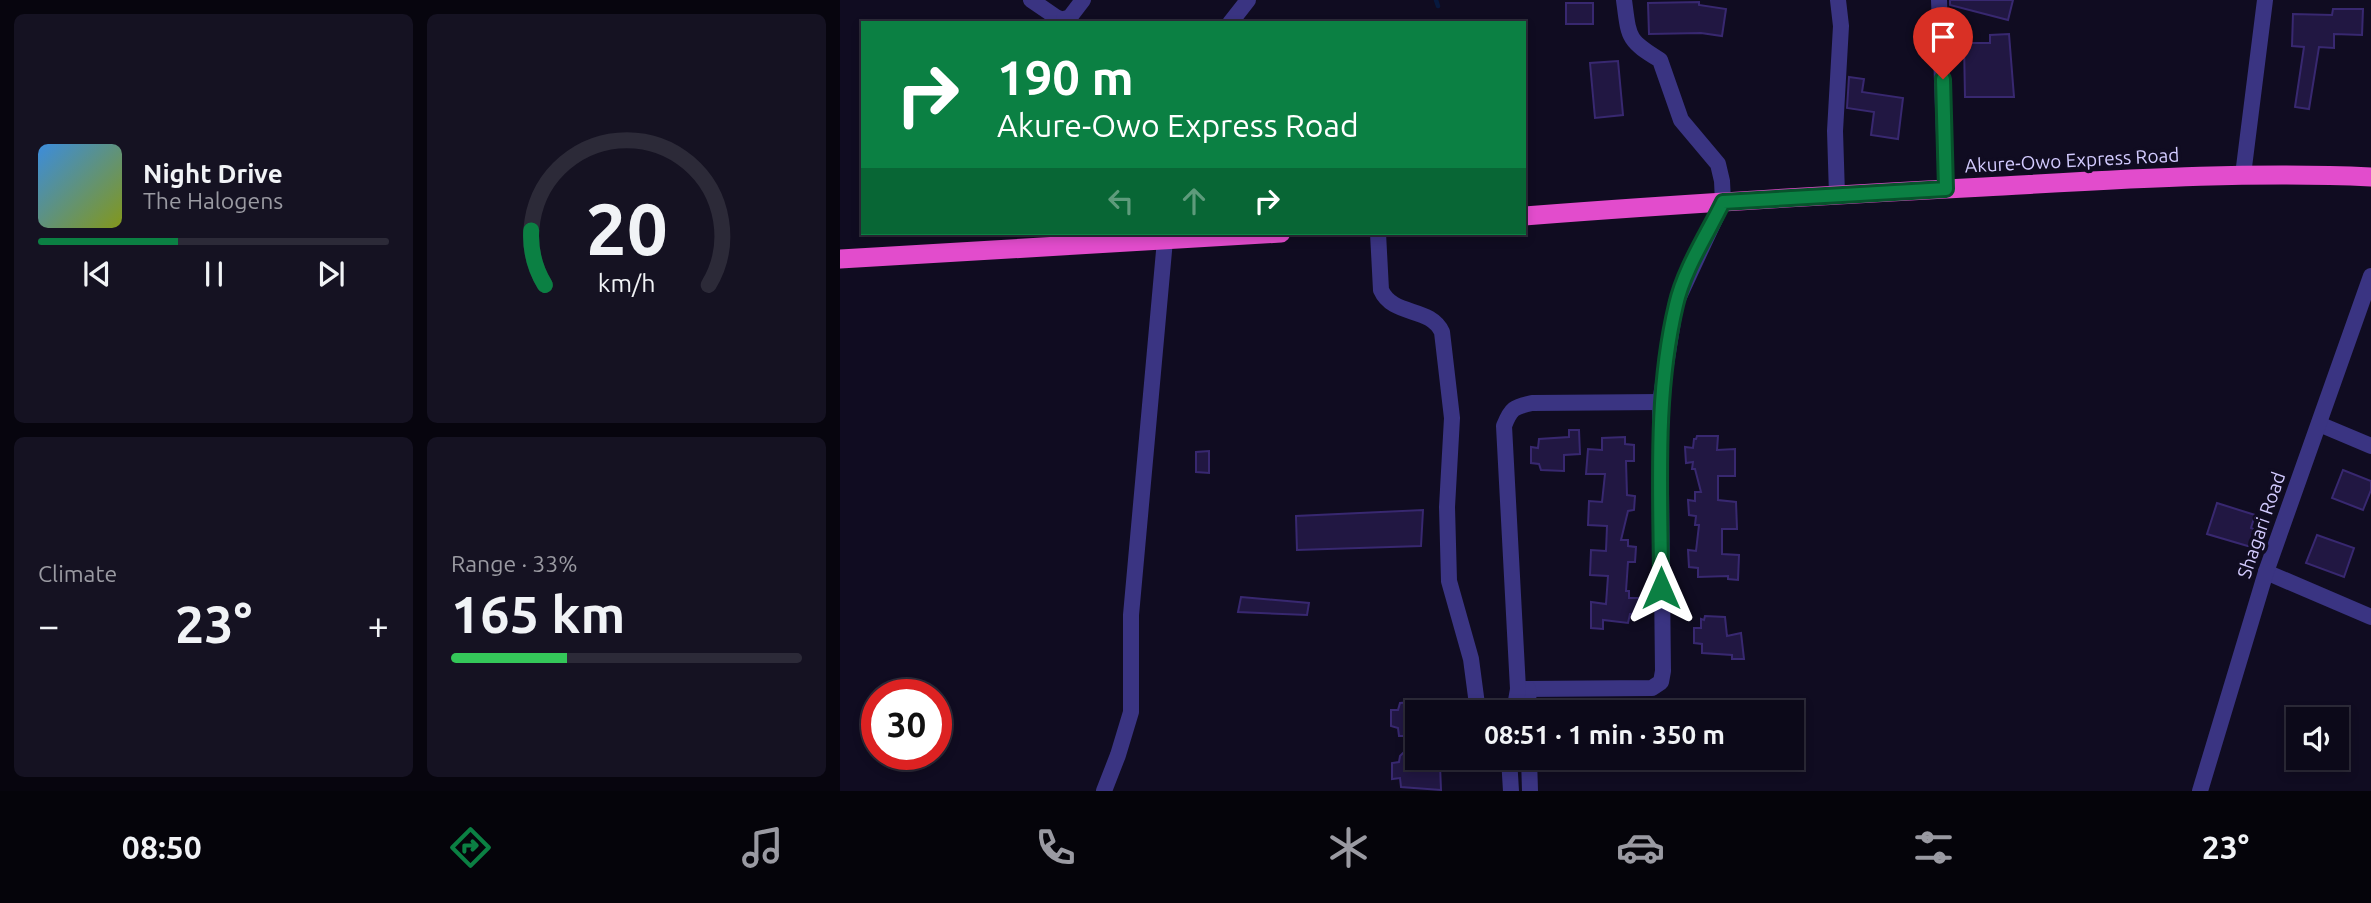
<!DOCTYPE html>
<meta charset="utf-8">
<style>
:root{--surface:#0c0919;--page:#151222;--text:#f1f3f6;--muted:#9a9aa2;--line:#2c2a38;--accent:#0b8043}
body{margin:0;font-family:Ubuntu,sans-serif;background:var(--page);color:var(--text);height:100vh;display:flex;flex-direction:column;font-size:26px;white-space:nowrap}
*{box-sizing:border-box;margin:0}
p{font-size:23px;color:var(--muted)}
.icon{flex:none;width:38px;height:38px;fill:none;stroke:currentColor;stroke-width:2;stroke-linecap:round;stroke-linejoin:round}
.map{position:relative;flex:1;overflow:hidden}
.side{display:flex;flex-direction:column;gap:14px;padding:14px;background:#07050e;width:840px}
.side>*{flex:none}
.guide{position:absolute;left:21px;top:21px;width:665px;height:214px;border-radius:0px;box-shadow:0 4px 10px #0003,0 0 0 2px var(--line);background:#0b8043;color:#fff;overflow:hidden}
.controls{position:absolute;left:1446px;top:707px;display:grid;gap:14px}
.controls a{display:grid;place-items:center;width:63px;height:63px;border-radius:0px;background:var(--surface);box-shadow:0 4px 10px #0003,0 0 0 2px var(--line);font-size:35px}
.speed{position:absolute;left:21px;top:679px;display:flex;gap:14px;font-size:35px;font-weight:700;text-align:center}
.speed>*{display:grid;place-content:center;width:91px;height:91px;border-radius:50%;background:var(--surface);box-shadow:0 4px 10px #0003,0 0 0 2px var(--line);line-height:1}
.speed .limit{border:10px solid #d22;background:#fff;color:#111}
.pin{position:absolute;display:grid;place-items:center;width:60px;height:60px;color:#fff;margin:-72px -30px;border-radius:50% 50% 50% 0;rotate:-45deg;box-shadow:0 0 7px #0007}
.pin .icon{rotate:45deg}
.me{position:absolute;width:77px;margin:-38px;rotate:0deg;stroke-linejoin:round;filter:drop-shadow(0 0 5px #0008)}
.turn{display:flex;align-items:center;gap:24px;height:147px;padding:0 21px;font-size:32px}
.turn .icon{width:91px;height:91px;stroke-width:2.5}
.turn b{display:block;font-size:49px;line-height:60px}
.lanes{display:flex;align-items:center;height:66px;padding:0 21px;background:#0003;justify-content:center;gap:35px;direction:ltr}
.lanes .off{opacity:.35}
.big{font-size:52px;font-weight:700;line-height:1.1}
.side .card{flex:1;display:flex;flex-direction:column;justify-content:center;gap:10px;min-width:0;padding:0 24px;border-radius:10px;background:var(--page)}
.side .dial{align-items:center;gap:0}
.dial svg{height:182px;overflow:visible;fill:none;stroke:var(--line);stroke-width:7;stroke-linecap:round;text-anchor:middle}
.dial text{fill:var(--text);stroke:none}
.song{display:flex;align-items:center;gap:21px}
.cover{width:84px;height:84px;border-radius:10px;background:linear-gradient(135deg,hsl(210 70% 55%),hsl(70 70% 35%))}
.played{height:7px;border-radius:4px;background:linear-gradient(90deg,var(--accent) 40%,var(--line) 40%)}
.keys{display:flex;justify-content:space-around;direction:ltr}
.heat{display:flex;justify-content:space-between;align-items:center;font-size:38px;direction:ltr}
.charge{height:10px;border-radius:5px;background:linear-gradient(90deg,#34c759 33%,var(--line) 0)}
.side .tiles{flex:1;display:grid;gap:14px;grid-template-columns:repeat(2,1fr)}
.trip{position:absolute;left:565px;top:700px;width:399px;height:70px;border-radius:0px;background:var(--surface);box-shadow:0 4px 10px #0003,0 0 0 2px var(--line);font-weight:700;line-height:70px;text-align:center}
.menu{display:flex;height:112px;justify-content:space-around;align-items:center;background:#05040a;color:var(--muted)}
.menu .icon{width:49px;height:49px}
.menu .active{color:var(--accent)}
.menu b{font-size:32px;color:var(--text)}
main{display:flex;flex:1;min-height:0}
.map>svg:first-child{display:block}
</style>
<main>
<section class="side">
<div class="tiles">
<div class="card">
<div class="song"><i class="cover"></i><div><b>Night Drive</b><p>The Halogens</p></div></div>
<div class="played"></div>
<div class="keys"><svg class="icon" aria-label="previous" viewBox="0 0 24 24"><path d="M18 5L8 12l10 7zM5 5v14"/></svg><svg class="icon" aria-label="pause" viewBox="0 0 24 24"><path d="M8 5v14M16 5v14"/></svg><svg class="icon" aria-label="next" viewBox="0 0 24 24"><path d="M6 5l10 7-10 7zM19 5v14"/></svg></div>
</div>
<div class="card dial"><svg viewBox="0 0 100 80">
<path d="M14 69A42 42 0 1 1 86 69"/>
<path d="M14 69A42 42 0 0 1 8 45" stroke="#0b8043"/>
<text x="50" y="56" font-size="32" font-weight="700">20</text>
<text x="50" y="72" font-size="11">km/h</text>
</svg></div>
<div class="card"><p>Climate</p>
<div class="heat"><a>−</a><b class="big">23°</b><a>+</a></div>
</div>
<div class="card"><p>Range · 33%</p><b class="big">165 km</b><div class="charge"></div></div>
</div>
</section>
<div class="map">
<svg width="1531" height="791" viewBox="0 0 1531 791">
<rect width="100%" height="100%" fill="#100c21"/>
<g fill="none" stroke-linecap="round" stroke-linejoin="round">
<path stroke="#07193f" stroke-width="4.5" d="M 596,0 L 598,6"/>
</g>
<g fill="#211742" stroke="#382870" stroke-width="2">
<path d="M 1110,0 L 1173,0 L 1168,20 L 1110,5 Z"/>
<path d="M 859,2 L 859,5 L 886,9 L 882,36 L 861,33 L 809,34 L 808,3 Z"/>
<rect x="726" y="3" width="27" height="21"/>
<path d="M 1493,9 L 1523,9 L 1522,35 L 1494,34 L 1494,48 L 1479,47 L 1469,109 L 1455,107 L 1464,47 L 1452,46 L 1453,14 L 1492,15 Z"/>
<path d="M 1169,34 L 1174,97 L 1125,97 L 1124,43 L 1150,43 L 1150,35 Z"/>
<path d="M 778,61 L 783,115 L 755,118 L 750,63 Z"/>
<path d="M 1009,77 L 1024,79 L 1022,92 L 1063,98 L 1058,139 L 1031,135 L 1034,112 L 1007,108 Z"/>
<path d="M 729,430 L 739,430 L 740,454 L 724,455 L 724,471 L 701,470 L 699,464 L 691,463 L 691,447 L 698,448 L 699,439 L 729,437 Z"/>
<path d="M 857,436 L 878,436 L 877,450 L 895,449 L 895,476 L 878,476 L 878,500 L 896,502 L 897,529 L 882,529 L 882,554 L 899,555 L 898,580 L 888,579 L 888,576 L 858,577 L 858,568 L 849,567 L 848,550 L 856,551 L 859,525 L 855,525 L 856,516 L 849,515 L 848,500 L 855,501 L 855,492 L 861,492 L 855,469 L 852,469 L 853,462 L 846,463 L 845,447 L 853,448 L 854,439 L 856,439 Z"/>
<path d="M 785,437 L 785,444 L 794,445 L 794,461 L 786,461 L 787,495 L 795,496 L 794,510 L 788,511 L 781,540 L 788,540 L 788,546 L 796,547 L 795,562 L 788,562 L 786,591 L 789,591 L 789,598 L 799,598 L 798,614 L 790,614 L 788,623 L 763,620 L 763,629 L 751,628 L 751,602 L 766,604 L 768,576 L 750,575 L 751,550 L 766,551 L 767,526 L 748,525 L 749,501 L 762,502 L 765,474 L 746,474 L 748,449 L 762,450 L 762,438 Z"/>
<path d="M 369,451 L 369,473 L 356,472 L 356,452 Z"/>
<path d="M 1503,470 L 1531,481 L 1531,490 L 1523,510 L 1492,498 Z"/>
<path d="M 1377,503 L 1415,515 L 1411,528 L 1416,530 L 1411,547 L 1367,534 Z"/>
<path d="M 583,510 L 581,546 L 457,550 L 456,516 Z"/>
<path d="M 1477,535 L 1514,548 L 1504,577 L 1466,563 Z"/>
<path d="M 401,597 L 469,603 L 467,615 L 398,612 Z"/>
<path d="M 865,616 L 885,617 L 887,636 L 901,633 L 904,659 L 892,659 L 892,655 L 862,653 L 862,644 L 854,643 L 854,628 L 861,628 L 861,619 L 864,620 Z"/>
<path d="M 574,699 L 583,699 L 583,712 L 578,712 L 578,733 L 576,736 L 559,736 L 558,728 L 551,726 L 551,710 L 558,710 L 560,703 L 572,702 Z"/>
<path d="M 564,752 L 578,753 L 578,758 L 585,758 L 585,765 L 600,765 L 601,790 L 561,787 L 560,778 L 552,779 L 552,763 L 559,762 L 560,756 Z"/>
</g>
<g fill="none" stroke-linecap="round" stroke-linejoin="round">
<g stroke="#3a3482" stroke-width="16">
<path d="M 191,0 L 216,17 L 230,23"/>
<path d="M 1099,0 L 1106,189"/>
<path d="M 224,19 L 230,17 L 243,0"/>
<path d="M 390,23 L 408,0"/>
<path d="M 1403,175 L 1425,0"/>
<path d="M 997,195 L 995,131 L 1001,26 L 998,0"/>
<path d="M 538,233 L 541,290 C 553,317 590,306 602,332 L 612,418 L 607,507 L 609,581 L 631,659 L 638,712"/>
<path d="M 1479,424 L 1531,446"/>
<path d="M 1426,572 L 1531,617"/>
<path d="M 678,689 L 812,688 L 821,682 L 823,671 L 820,402 L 836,303 L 883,202 L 882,181 L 878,164 L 841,120 L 820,60 C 787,40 789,38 784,0"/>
<path d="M 688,689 L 689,712"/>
<path d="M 674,712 L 678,689 L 664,426 C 671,408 674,407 692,403 L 820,402"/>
<path d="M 669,758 L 671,791"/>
<path d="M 689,758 L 690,791"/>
<path d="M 264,791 L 278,755 L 291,712 L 291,615 L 325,240"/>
<path d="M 1360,791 L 1426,572 L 1531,276"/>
</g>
<g stroke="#e24ccc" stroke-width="19">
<path d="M 684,216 C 838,204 991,195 1144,187 C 1273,180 1402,171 1531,177"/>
<path d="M 0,259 L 441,233"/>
</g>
</g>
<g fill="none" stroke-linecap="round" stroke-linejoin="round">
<defs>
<path id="route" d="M 821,588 C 821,493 814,397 836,305 C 844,269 867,235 883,202 L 1106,189 L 1103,79"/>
</defs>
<use href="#route" stroke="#07532c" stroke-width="18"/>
<use href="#route" stroke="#0b8043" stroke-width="12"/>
</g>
<g text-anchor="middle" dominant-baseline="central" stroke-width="7" stroke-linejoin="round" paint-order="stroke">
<g font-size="19" fill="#d3cbff" stroke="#100c21">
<text transform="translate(1232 160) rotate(-3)">Akure-Owo Express Road</text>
<text transform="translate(1421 525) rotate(-71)">Shagari Road</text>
</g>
</g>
</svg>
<div class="controls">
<a><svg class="icon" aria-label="sound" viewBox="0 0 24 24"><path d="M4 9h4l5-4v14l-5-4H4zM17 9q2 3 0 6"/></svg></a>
</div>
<div class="speed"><div class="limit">30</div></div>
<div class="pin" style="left:1103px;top:79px;background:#d93025"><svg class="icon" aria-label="arrive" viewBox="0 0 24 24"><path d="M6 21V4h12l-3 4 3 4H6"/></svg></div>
<svg class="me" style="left:821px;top:588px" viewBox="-20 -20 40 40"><path d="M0-17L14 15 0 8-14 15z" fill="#0b8043" stroke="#fff" stroke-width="4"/></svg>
<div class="trip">08:51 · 1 min · 350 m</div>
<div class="guide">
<div class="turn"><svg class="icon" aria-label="right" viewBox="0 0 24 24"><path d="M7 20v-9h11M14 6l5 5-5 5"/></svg><div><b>190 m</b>Akure-Owo Express Road</div></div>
<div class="lanes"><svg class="icon off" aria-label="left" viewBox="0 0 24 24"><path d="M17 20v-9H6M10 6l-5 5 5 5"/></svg><svg class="icon off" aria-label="ahead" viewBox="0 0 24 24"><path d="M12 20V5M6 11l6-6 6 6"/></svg><svg class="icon" aria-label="right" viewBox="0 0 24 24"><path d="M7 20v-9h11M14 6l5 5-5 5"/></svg></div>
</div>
</div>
</main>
<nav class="menu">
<b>08:50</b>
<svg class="icon active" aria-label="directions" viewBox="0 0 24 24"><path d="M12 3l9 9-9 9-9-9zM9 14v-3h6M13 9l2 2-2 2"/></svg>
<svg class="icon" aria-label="music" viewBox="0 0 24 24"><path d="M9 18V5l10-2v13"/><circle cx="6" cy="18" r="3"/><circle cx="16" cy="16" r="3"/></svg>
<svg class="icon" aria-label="phone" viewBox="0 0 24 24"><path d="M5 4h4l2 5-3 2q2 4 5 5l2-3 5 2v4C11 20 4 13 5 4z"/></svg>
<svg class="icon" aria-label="climate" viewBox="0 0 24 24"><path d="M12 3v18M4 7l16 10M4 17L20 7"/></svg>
<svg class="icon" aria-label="car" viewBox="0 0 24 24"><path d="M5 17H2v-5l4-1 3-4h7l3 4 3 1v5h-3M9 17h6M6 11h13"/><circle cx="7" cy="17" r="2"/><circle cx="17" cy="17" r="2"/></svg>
<svg class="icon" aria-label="filters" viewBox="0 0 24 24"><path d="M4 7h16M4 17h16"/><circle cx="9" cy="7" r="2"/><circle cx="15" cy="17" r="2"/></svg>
<b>23°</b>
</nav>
